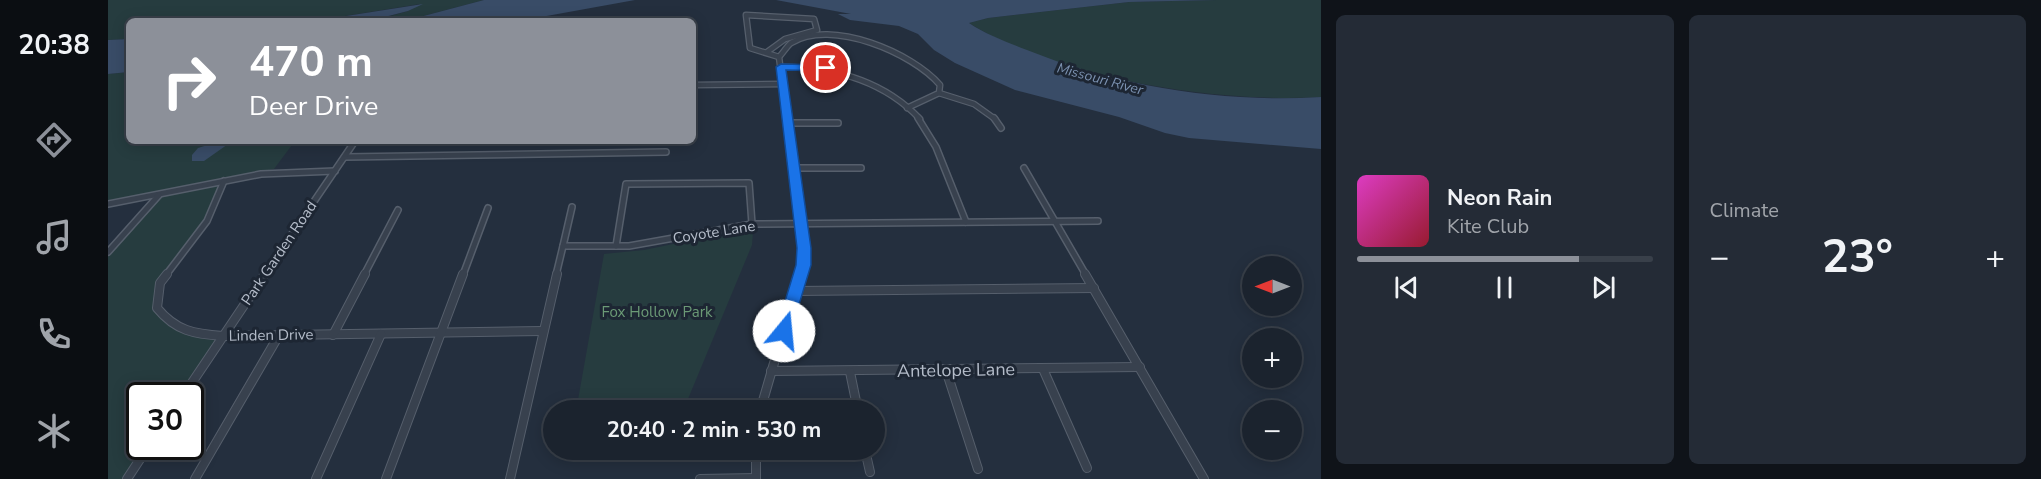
<!DOCTYPE html>
<meta charset="utf-8">
<style>
:root{--surface:#1b232e;--page:#242b36;--text:#f1f3f6;--muted:#a0a4aa;--line:#39404a;--accent:#8c9099}
body{margin:0;font-family:"Nunito Sans",sans-serif;background:var(--page);color:var(--text);height:100vh;display:flex;flex-direction:column;font-size:22px;white-space:nowrap}
*{box-sizing:border-box;margin:0}
p{font-size:20px;color:var(--muted)}
.icon{flex:none;width:33px;height:33px;fill:none;stroke:currentColor;stroke-width:2;stroke-linecap:round;stroke-linejoin:round}
.map{position:relative;flex:1;overflow:hidden}
.side{display:flex;flex-direction:column;gap:15px;padding:15px;background:#0f1319;width:720px}
.side>*{flex:none}
.guide{position:absolute;left:18px;top:18px;width:570px;height:126px;border-radius:9px;box-shadow:0 3px 15px #0003,0 0 0 2px var(--line);background:#8c9099;color:#fff;overflow:hidden}
.needle{width:39px;rotate:270deg}
.buttons{position:absolute;left:1134px;top:256px;display:grid;gap:12px}
.buttons a{display:grid;place-items:center;width:60px;height:60px;border-radius:50%;background:var(--surface);box-shadow:0 3px 15px #0003,0 0 0 2px var(--line);font-size:30px}
.speed{position:absolute;left:18px;top:382px;display:flex;gap:12px;font-size:30px;font-weight:700;text-align:center}
.speed>*{display:grid;place-content:center;width:78px;height:78px;border-radius:50%;background:var(--surface);box-shadow:0 3px 15px #0003,0 0 0 2px var(--line);line-height:1}
.speed .limit{border:3px solid #111;border-radius:9px;background:#fff;color:#111}
.pin{position:absolute;display:grid;place-items:center;width:51px;height:51px;color:#fff;margin:-26px;border:3px solid #fff;border-radius:50%;box-shadow:0 2px 6px #0007}
.me{position:absolute;width:66px;margin:-33px;rotate:17deg;stroke-linejoin:round;filter:drop-shadow(0 0 4px #0008)}
.turn{display:flex;align-items:center;gap:21px;height:126px;padding:0 24px;font-size:27px}
.turn .icon{width:78px;height:78px;stroke-width:2.5}
.turn b{display:block;font-size:42px;line-height:51px}
.big{font-size:45px;font-weight:700;line-height:1.1}
.side .card{flex:1;display:flex;flex-direction:column;justify-content:center;gap:9px;min-width:0;padding:0 21px;border-radius:9px;background:var(--page)}
.song{display:flex;align-items:center;gap:18px}
.cover{width:72px;height:72px;border-radius:9px;background:linear-gradient(135deg,hsl(310 70% 55%),hsl(350 70% 35%))}
.played{height:6px;border-radius:3px;background:linear-gradient(90deg,var(--accent) 75%,var(--line) 75%)}
.keys{display:flex;justify-content:space-around;direction:ltr}
.heat{display:flex;justify-content:space-between;align-items:center;font-size:33px;direction:ltr}
.side .tiles{flex:1;display:grid;gap:15px;grid-template-columns:repeat(2,1fr)}
.trip{position:absolute;left:435px;top:400px;width:342px;height:60px;border-radius:30px;background:var(--surface);box-shadow:0 3px 15px #0003,0 0 0 2px var(--line);font-weight:700;line-height:60px;text-align:center}
main{display:flex;flex:1;min-height:0}
.tabs{display:flex;flex-direction:column;width:108px;justify-content:space-around;align-items:center;background:#0b0e12;color:var(--muted)}
.tabs .icon{width:42px;height:42px}
.tabs .selected{color:var(--accent)}
.tabs b{font-size:27px;color:var(--text)}
.map>svg:first-child{display:block}
</style>
<main>
<nav class="tabs">
<b>20:38</b>
<svg class="icon selected" aria-label="directions" viewBox="0 0 24 24"><path d="M12 3l9 9-9 9-9-9zM9 14v-3h6M13 9l2 2-2 2"/></svg>
<svg class="icon" aria-label="music" viewBox="0 0 24 24"><path d="M9 18V5l10-2v13"/><circle cx="6" cy="18" r="3"/><circle cx="16" cy="16" r="3"/></svg>
<svg class="icon" aria-label="phone" viewBox="0 0 24 24"><path d="M5 4h4l2 5-3 2q2 4 5 5l2-3 5 2v4C11 20 4 13 5 4z"/></svg>
<svg class="icon" aria-label="climate" viewBox="0 0 24 24"><path d="M12 3v18M4 7l16 10M4 17L20 7"/></svg>
</nav>
<div class="map">
<svg width="1213" height="479" viewBox="0 0 1213 479">
<rect width="100%" height="100%" fill="#242f3e"/>
<g fill="#263c3f">
<path d="M 0,0 L 376,0 L 308,18 L 265,21 L 300,11 L 312,4 L 206,21 L 21,21 L 21,39 L 0,40 Z"/>
<path d="M 1108,0 L 1213,0 L 1213,97 C 1109,103 949,79 861,23 L 880,18 L 1021,2 Z"/>
<path d="M 21,72 L 21,141 L 187,141 L 166,169 L 116,181 L 99,221 L 52,283 L 49,308 L 63,326 L 115,336 L 75,396 L 32,396 L 32,447 L 40,447 L 19,479 L 0,479 L 0,252 L 51,195 L 0,204 L 0,74 Z"/>
<path d="M 623,232 L 645,232 L 644,245 L 575,411 L 468,411 L 496,254 L 536,250 Z"/>
</g>
<g fill="#394c67">
<path d="M 376,0 L 527,0 L 411,21 L 206,21 L 315,4 L 300,11 L 265,20 L 308,18 Z"/>
<path d="M 668,0 L 1108,0 L 1021,2 L 880,18 L 861,23 C 879,35 899,42 919,50 C 1011,87 1115,103 1213,97 L 1213,149 L 1081,138 L 1057,133 L 1011,117 L 907,90 L 847,63 L 826,50 L 810,34 L 791,26 L 742,20 L 730,14 L 743,14 Z"/>
<path d="M 21,39 L 21,72 L 0,74 L 0,40 Z"/>
<path d="M 112,141 L 123,142 L 96,161 L 84,161 L 84,155 L 90,148 Z"/>
</g>
<g fill="none" stroke-linecap="round" stroke-linejoin="round">
<defs>
<g id="street-far2">
<path d="M 659,52 L 677,39 L 709,30 L 706,19 L 638,15 L 642,48 L 671,57"/>
<path d="M 673,67 C 724,67 775,80 812,119"/>
<path d="M 585,85 L 675,84"/>
<path d="M 831,93 L 866,104 L 887,119"/>
<path d="M 679,119 L 671,57 C 675,53 679,46 683,43 C 723,18 805,53 832,85 L 831,93 L 799,108"/>
</g>
<g id="street-far1">
<path d="M 679,118 L 696,248 L 692,275"/>
<path d="M 810,118 L 828,147 L 858,222"/>
<path d="M 886,118 L 893,128"/>
<path d="M 682,123 L 730,123"/>
<path d="M 237,157 L 558,152"/>
<path d="M 686,168 L 753,168"/>
<path d="M 916,168 L 978,275"/>
<path d="M 0,204 L 153,174 L 227,171"/>
<path d="M 455,246 L 464,207"/>
<path d="M 508,246 L 518,184 L 641,183 L 644,224"/>
<path d="M 0,252 L 51,195"/>
<path d="M 58,275 L 99,221 L 116,181"/>
<path d="M 156,275 L 247,141"/>
<path d="M 256,275 L 290,210"/>
<path d="M 355,275 L 380,208"/>
<path d="M 448,275 L 455,246 L 521,246 L 644,224 L 990,221"/>
</g>
<g id="street">
<path d="M 59,274 L 52,283 L 49,308 C 68,331 86,334 115,336 L 434,331"/>
<path d="M 977,274 L 1096,479"/>
<path d="M 688,291 L 986,288"/>
<path d="M 225,335 L 257,274"/>
<path d="M 935,369 L 979,468"/>
<path d="M 838,370 L 870,469"/>
<path d="M 663,371 L 1032,367"/>
<path d="M 742,372 L 750,411"/>
<path d="M 75,396 L 157,274"/>
<path d="M 652,411 L 692,274"/>
<path d="M 648,450 L 648,479"/>
<path d="M 757,450 L 762,472"/>
<path d="M 19,479 L 40,447"/>
<path d="M 87,479 L 171,335"/>
<path d="M 208,479 L 273,334"/>
<path d="M 278,479 L 355,274"/>
<path d="M 402,479 L 449,274"/>
<path d="M 592,479 L 648,478"/>
</g>
</defs>
<use href="#street-far2" stroke="#565f6c" stroke-width="7"/>
<use href="#street-far1" stroke="#565f6c" stroke-width="8"/>
<use href="#street" stroke="#565f6c" stroke-width="10"/>
<use href="#street-far2" stroke="#38414e" stroke-width="4.5"/>
<use href="#street-far1" stroke="#38414e" stroke-width="5"/>
<use href="#street" stroke="#38414e" stroke-width="8"/>
</g>
<path fill="#1a73e8" stroke="#114b97" stroke-width="1.5" d="M 673,64 L 718,65 L 723,68 L 718,71 L 678,70 L 703,248 L 703,265 L 683,331 L 676,337 L 668,331 L 688,265 L 689,248 L 668,67 Z"/>
<g text-anchor="middle" dominant-baseline="central" stroke-width="6" stroke-linejoin="round" paint-order="stroke">
<g font-size="14" font-style="italic" fill="#7c92b1" stroke="#1d2633">
<text transform="translate(992 79) rotate(15)">Missouri River</text>
</g>
<g font-size="15" fill="#b4bcc9" stroke="#1d2633">
<text transform="translate(606 232) rotate(-9)">Coyote Lane</text>
<text transform="translate(171 253) rotate(-56)">Park Garden Road</text>
<text transform="translate(163 335) rotate(-1)">Linden Drive</text>
</g>
<g font-size="15" fill="#6b9a76" stroke="#1d2633">
<text x="549" y="312">Fox Hollow Park</text>
</g>
<g font-size="18" fill="#b4bcc9" stroke="#1d2633">
<text transform="translate(848 370) rotate(-1)">Antelope Lane</text>
</g>
</g>
</svg>
<div class="buttons">
<a><svg class="needle" viewBox="-14 -14 28 28"><path d="M0-13l5 13h-10z" fill="#e53935"/><path d="M0 13l5-13h-10z" fill="#a0a4aa"/></svg></a>
<a>+</a>
<a>−</a>
</div>
<div class="speed"><div class="limit">30</div></div>
<div class="pin" style="left:718px;top:68px;background:#d93025"><svg class="icon" aria-label="arrive" viewBox="0 0 24 24"><path d="M6 21V4h12l-3 4 3 4H6"/></svg></div>
<svg class="me" style="left:676px;top:331px" viewBox="-20 -20 40 40"><circle r="19" fill="#fff"/><path d="M0-13L10 11 0 6-10 11z" fill="#1a73e8"/></svg>
<div class="trip">20:40 · 2 min · 530 m</div>
<div class="guide">
<div class="turn"><svg class="icon" aria-label="right" viewBox="0 0 24 24"><path d="M7 20v-9h11M14 6l5 5-5 5"/></svg><div><b>470 m</b>Deer Drive</div></div>
</div>
</div>
<section class="side">
<div class="tiles">
<div class="card">
<div class="song"><i class="cover"></i><div><b>Neon Rain</b><p>Kite Club</p></div></div>
<div class="played"></div>
<div class="keys"><svg class="icon" aria-label="previous" viewBox="0 0 24 24"><path d="M18 5L8 12l10 7zM5 5v14"/></svg><svg class="icon" aria-label="pause" viewBox="0 0 24 24"><path d="M8 5v14M16 5v14"/></svg><svg class="icon" aria-label="next" viewBox="0 0 24 24"><path d="M6 5l10 7-10 7zM19 5v14"/></svg></div>
</div>
<div class="card"><p>Climate</p>
<div class="heat"><a>−</a><b class="big">23°</b><a>+</a></div>
</div>
</div>
</section>
</main>
